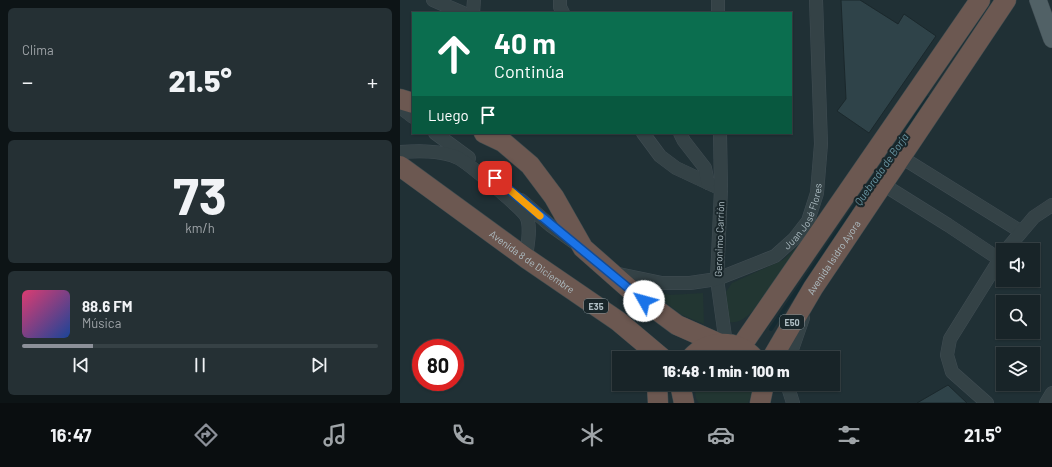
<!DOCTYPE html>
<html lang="es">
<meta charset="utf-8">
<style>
:root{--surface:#182428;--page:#253034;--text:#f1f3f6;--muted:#9fa4a8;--line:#364145;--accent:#8c9099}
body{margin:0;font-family:Barlow,sans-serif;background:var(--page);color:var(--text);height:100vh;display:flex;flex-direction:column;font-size:15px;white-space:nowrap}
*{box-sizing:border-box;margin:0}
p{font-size:13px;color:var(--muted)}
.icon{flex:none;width:22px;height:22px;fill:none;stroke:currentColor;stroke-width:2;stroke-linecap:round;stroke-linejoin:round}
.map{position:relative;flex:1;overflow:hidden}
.drawer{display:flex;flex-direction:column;gap:8px;padding:8px;background:#0d1416;width:400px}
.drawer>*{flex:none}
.banner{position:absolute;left:12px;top:12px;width:380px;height:122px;border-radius:0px;box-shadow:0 1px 3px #0004,0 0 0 1px var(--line);background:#0b6e4f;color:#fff;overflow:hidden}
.fabs{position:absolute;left:596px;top:243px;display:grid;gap:8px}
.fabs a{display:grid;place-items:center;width:44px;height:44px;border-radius:0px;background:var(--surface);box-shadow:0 1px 3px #0004,0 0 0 1px var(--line);font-size:20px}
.speed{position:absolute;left:12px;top:339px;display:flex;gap:8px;font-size:20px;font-weight:700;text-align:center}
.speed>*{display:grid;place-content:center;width:52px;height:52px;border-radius:50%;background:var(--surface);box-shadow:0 1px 3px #0004,0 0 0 1px var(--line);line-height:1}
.speed .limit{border:6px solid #d22;background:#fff;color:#111}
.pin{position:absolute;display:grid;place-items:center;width:34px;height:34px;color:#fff;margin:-17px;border-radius:8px;box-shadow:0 2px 6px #0006}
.me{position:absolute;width:44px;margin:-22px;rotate:308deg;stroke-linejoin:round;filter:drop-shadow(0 0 3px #0008)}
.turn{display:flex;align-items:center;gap:14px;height:84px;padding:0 16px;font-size:18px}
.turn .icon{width:52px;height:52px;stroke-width:2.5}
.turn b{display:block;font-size:28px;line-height:34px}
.then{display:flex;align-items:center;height:38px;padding:0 16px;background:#0003;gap:8px;font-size:15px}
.big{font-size:30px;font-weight:800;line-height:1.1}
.drawer .card{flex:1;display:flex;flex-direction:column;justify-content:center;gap:6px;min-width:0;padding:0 14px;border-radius:6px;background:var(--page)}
.drawer .dial{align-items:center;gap:0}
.dial b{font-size:52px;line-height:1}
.song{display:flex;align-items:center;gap:12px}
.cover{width:48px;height:48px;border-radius:6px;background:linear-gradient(135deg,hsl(340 70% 55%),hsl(220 70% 35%))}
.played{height:4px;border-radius:2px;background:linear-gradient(90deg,var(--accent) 20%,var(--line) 20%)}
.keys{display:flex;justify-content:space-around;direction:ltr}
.heat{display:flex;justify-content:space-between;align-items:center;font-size:22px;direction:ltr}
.trip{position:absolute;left:212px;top:351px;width:228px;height:40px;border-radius:0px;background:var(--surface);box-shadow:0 1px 3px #0004,0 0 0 1px var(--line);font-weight:800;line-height:40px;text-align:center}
.dock{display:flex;height:64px;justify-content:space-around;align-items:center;background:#0a0e10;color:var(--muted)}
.dock .icon{width:28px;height:28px}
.dock .current{color:var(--accent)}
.dock b{font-size:18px;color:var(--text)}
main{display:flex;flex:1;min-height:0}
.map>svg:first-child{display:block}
</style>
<main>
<section class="drawer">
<div class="card"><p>Clima</p>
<div class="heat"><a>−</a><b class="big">21.5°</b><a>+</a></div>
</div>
<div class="card dial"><b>73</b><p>km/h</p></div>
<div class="card">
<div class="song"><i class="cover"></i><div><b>88.6 FM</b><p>Música</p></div></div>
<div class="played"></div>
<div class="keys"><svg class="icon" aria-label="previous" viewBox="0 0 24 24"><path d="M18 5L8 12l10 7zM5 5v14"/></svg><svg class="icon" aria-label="pause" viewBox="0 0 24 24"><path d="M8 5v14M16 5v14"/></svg><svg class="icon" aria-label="next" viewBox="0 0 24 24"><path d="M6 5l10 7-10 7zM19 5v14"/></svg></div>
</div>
</section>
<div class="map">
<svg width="652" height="403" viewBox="0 0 652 403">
<rect width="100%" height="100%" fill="#203035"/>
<g fill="#223632">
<path d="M 401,243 C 389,260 353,328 330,322 L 327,318 L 326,292 L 332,283 L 383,260 Z"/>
<path d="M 249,290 L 270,295 L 303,293 L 304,324 L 282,315 Z"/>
<path d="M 294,384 L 352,384 L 351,396 L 348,403 L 299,403 L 296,398 Z"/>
</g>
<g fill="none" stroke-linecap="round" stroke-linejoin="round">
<path stroke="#152b32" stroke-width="4" d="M 371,329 L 528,98"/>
</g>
<g fill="#2f4349" stroke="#1b282c">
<path d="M 441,0 L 460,0 L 498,24 L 504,14 L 536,36 L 469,133 L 437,111 L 446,99 Z"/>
<path d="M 548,385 L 567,403 L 517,403 Z"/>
</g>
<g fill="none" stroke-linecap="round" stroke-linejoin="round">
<defs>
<g id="minor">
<path d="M 33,0 L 63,13"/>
<path d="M 160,0 L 160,7 L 163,13"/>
<path d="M 318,0 L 318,13"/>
<path d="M 73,13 L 74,0"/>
<path d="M 0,107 L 13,117"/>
<path d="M 35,133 L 69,158"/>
<path d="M 243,133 L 260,156 L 276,168 L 321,189"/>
<path d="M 280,133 L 284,141 L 305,168 L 308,183"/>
<path d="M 320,133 L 321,189 L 317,279 L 326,344"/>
<path d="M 0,152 C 18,151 41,150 58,158 C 67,162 121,208 126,216 C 132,227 127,246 126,258"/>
<path d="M 501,157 L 620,231"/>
<path d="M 484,185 L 548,225 L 599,259"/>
<path d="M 121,200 L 150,225 L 178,245"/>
<path d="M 606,250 L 634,217 L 652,205"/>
<path id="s1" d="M 214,273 L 262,283 L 290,283 L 317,279 L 375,256 L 394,239 L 408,221 L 417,193 L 421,144 L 416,0"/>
<path d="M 389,358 L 403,318"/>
<path d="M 387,384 L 393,403"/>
<path d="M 587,403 L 552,372 L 547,355 L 550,339 L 603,254"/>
<path d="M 646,403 L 652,393"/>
</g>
<path id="major" d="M 638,0 L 652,39"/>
<g id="highway">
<path d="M 0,99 L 13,103"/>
<path d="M 84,133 L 103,142 L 130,165 L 154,197 L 183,248 L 234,293 L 277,325 L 320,344"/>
<path id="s2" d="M 0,166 L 126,258 L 218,321 L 262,358"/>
<path d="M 340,348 L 580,0"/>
<path d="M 291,358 C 308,339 337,339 354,358"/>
<path id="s3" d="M 372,358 L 413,288 L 606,0"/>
<path d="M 257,384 L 258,403"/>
<path d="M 280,384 L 284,403"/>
<path d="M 360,403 L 364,384"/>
</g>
</defs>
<use href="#minor" stroke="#404d53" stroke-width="14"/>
<use href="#major" stroke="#404d53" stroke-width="18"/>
<use href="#highway" stroke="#3e4c50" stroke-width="21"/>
<use href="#minor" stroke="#344246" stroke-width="13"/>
<use href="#major" stroke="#516166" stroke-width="17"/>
<use href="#highway" stroke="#6c5851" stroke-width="20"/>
</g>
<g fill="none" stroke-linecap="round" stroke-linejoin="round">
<defs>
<path id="route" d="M 95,178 L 244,301"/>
</defs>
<use href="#route" stroke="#114b97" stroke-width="10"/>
<use href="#route" stroke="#1a73e8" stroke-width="7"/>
<path stroke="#f59e0b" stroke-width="7" d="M 111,191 L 140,216"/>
</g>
<g text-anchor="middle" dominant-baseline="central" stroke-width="4" stroke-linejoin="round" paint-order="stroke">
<g fill="#19262a" stroke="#819095" stroke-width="1">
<rect x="184" y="299" width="24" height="14" rx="3"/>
<rect x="380" y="315" width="24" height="14" rx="3"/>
</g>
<g font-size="9" font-weight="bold" fill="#aebdc3">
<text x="196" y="306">E35</text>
<text x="392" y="322">E50</text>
</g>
<g font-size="10" fill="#aebdc3" stroke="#19262a">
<text stroke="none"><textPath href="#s1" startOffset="217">Juan José Flores</textPath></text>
<text transform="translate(319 239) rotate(-88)">Geronimo Carrión</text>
<text stroke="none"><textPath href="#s3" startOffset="118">Avenida Isidro Ayora</textPath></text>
<text stroke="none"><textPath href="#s2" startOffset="163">Avenida 8 de Diciembre</textPath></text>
</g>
<g font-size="11" font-style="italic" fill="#6894a1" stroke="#19262a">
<text transform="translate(481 169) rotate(-55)">Quebrada de Borja</text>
</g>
</g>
</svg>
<div class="fabs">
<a><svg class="icon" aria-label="sound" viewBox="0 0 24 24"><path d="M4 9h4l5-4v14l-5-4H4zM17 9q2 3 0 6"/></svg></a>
<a><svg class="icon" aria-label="search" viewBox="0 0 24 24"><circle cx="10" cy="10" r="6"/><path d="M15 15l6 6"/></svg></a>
<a><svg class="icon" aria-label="layers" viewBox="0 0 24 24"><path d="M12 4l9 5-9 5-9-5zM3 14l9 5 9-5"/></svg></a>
</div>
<div class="speed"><div class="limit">80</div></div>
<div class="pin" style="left:95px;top:178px;background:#d93025"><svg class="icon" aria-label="arrive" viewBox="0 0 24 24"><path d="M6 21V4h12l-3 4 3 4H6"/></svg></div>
<svg class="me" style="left:244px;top:301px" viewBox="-20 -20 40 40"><circle r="19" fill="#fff"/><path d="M0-13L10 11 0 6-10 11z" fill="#1a73e8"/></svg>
<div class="trip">16:48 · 1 min · 100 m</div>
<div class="banner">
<div class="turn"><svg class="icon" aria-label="ahead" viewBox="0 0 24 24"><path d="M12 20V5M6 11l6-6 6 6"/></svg><div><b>40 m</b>Continúa</div></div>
<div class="then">Luego<svg class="icon" aria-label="arrive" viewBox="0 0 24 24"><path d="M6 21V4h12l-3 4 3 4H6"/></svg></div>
</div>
</div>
</main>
<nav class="dock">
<b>16:47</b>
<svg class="icon current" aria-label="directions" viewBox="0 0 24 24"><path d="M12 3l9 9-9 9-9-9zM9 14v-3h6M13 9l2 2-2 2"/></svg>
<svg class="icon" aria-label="music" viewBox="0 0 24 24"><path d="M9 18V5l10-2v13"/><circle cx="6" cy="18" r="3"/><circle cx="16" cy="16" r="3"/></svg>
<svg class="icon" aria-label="phone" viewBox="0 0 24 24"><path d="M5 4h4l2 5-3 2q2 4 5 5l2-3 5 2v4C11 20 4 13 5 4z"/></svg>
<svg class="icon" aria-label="climate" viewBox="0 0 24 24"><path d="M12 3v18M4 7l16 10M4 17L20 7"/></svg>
<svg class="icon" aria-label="car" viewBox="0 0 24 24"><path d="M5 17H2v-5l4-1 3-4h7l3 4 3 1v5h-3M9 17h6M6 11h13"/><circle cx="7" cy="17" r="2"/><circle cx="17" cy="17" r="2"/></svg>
<svg class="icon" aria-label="filters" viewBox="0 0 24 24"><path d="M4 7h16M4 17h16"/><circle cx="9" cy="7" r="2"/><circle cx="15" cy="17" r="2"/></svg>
<b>21.5°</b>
</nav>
